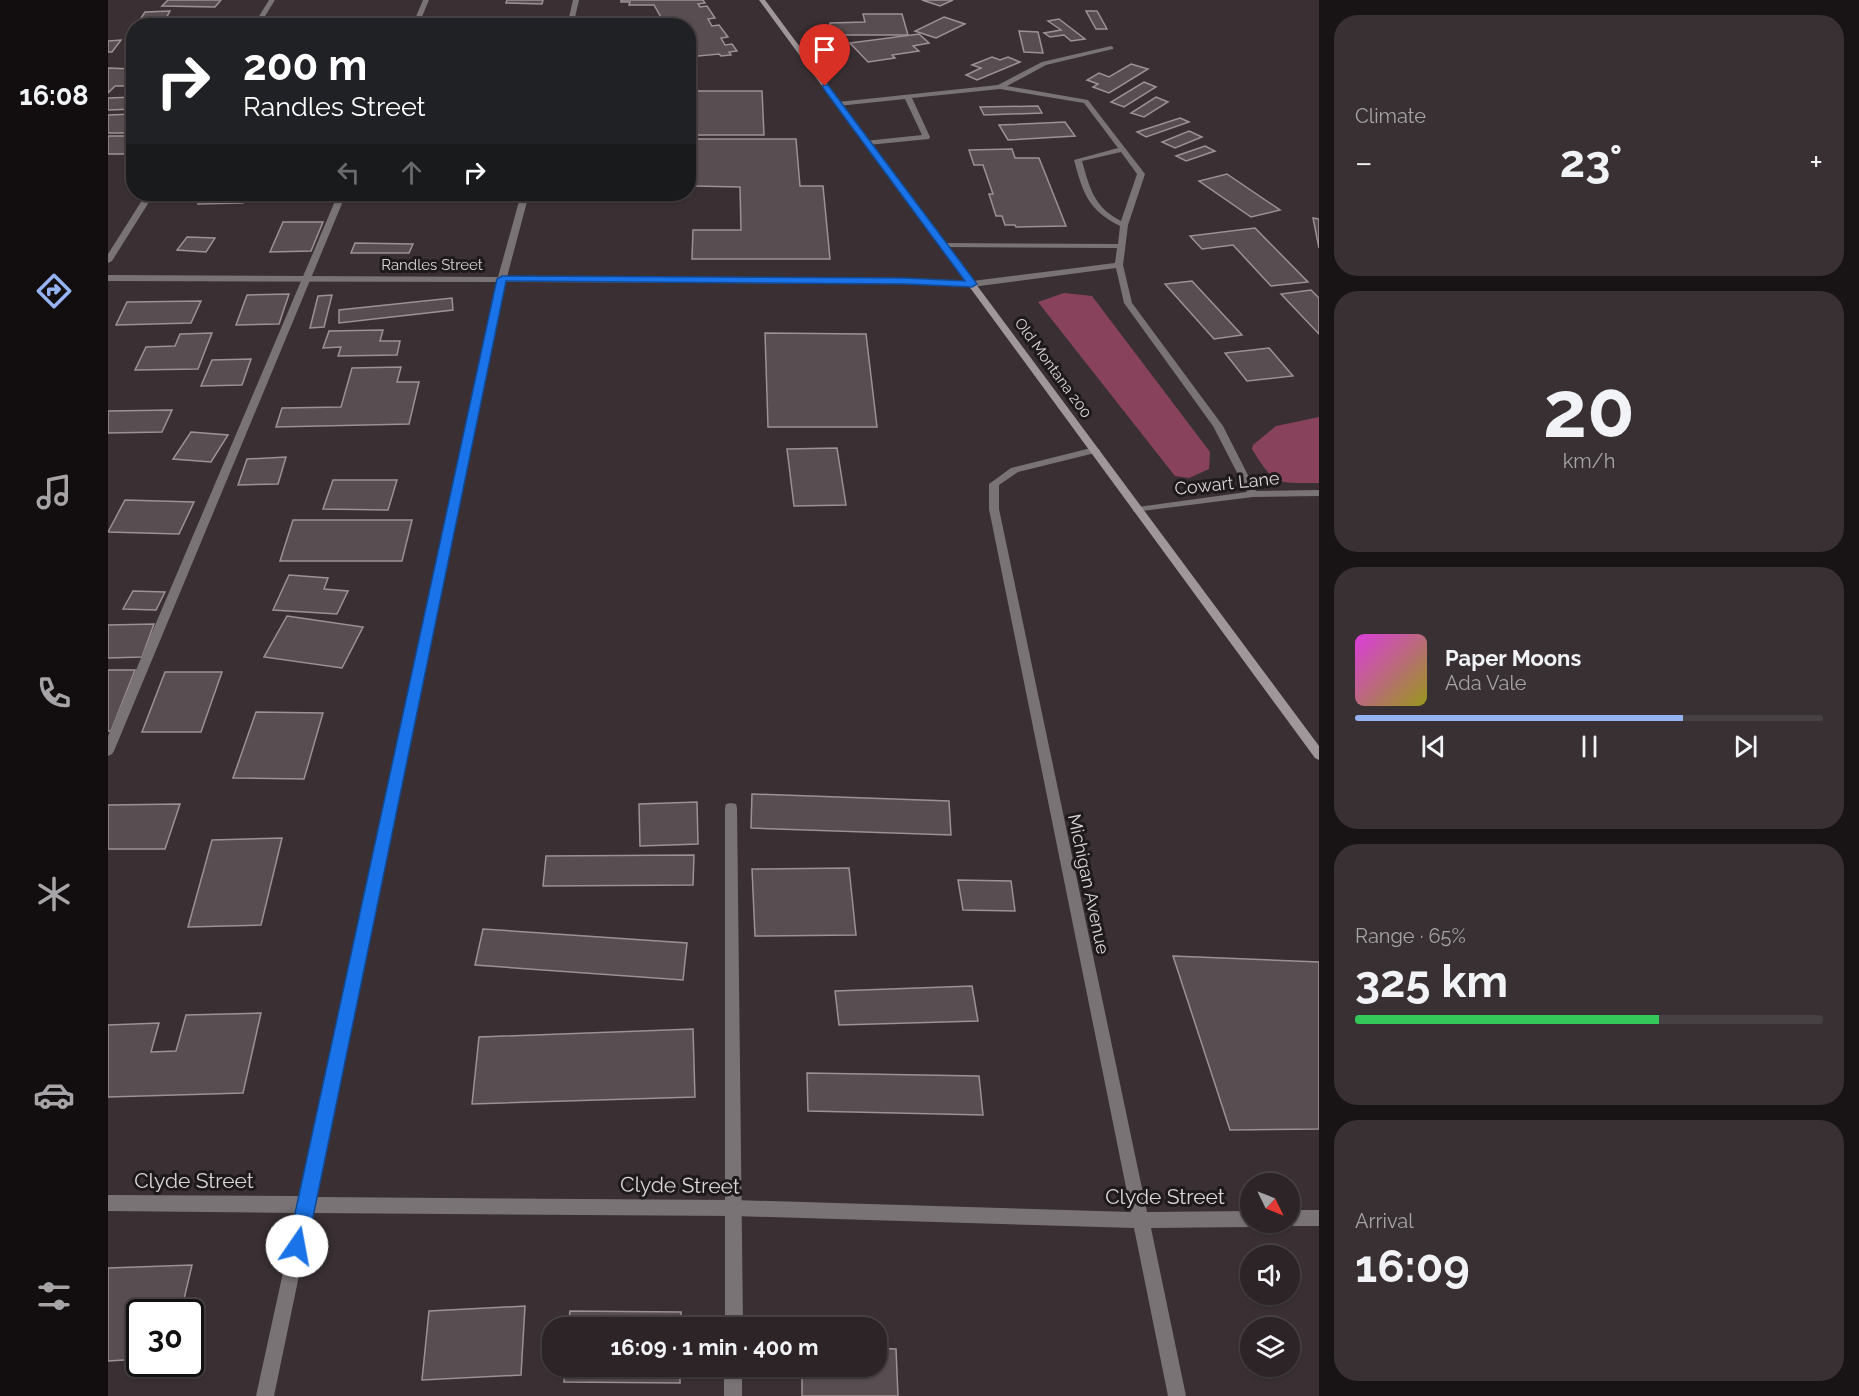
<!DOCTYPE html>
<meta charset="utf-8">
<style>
:root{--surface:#2c2426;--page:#383032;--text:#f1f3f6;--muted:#a6a4a7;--line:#484143;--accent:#95b2f1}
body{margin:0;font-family:Raleway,sans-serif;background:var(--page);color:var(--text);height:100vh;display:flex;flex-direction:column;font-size:22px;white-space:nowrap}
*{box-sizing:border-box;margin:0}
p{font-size:20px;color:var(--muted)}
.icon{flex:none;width:33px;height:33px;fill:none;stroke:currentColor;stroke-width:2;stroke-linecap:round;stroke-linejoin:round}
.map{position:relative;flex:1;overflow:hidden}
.drawer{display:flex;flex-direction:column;gap:15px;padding:15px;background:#181415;width:540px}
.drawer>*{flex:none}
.hud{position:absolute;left:18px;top:18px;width:570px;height:183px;border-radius:24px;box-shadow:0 2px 4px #0004,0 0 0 2px var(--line);background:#202124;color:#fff;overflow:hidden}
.needle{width:39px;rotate:133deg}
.buttons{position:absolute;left:1132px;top:1173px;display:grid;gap:12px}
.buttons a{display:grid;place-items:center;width:60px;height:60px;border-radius:50%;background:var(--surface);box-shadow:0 2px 4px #0004,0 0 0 2px var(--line);font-size:30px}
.speed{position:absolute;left:18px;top:1299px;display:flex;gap:12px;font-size:30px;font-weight:700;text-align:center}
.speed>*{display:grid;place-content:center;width:78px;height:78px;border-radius:50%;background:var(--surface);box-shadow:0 2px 4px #0004,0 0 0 2px var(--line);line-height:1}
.speed .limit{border:3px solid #111;border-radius:9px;background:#fff;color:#111}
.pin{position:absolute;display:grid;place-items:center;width:51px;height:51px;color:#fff;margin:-62px -26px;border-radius:50% 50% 50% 0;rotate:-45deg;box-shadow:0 0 6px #0007}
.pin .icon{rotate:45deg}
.me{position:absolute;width:66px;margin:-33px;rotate:12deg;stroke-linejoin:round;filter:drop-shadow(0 0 4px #0008)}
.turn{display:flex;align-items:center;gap:21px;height:126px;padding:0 18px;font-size:27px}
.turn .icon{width:78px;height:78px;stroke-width:2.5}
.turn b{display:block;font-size:42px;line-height:51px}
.lanes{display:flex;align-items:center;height:57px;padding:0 18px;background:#0003;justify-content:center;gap:30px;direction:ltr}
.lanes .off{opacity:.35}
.big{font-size:45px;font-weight:700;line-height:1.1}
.drawer .card{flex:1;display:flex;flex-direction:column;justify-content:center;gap:9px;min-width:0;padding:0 21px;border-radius:24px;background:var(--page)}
.drawer .dial{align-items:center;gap:0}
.dial b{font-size:78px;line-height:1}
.song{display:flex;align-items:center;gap:18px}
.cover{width:72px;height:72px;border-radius:9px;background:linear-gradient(135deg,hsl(300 70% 55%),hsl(60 70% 35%))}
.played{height:6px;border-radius:3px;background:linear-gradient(90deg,var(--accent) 70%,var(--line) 70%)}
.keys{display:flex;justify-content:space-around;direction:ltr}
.heat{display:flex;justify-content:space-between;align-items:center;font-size:33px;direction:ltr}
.charge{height:9px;border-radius:4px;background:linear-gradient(90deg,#34c759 65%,var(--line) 0)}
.trip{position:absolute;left:434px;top:1317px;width:345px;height:60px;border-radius:24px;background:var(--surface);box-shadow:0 2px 4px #0004,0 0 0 2px var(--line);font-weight:700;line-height:60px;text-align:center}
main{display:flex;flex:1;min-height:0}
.dock{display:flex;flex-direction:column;width:108px;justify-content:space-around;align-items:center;background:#120e0f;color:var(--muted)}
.dock .icon{width:42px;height:42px}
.dock .selected{color:var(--accent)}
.dock b{font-size:27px;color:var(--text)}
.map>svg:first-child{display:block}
</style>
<main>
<nav class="dock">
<b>16:08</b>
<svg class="icon selected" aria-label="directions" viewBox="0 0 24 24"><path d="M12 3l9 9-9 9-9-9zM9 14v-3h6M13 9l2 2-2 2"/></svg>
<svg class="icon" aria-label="music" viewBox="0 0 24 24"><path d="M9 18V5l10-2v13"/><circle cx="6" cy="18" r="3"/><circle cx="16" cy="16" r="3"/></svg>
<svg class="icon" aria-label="phone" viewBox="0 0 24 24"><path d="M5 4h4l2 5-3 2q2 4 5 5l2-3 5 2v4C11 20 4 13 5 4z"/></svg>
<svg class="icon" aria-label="climate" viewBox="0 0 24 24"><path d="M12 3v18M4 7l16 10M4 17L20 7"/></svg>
<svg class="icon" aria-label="car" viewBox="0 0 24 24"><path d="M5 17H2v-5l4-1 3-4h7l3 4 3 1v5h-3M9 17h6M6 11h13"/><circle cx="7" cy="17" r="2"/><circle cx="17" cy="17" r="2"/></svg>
<svg class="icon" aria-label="filters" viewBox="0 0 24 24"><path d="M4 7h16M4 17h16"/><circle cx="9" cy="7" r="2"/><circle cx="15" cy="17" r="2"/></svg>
</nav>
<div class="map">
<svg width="1211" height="1396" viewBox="0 0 1211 1396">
<rect width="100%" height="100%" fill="#3a3033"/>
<g fill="#89425c">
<path d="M 956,293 L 984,296 L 1102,452 L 1101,469 L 1081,478 L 1067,476 L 930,302 Z"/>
<path d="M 1211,417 L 1211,483 C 1168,483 1167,486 1144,449 L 1145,445 L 1168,426 Z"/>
</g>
<g fill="#584d50" stroke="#9d9194" stroke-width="1.5">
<path d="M 60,0 L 113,0 L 107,7 L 54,6 Z"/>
<path d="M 399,0 L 435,0 L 434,4 L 398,3 Z"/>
<path d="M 513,0 L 595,0 L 597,3 L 590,4 L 592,7 L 599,6 L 607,18 L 600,19 L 604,26 L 611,25 L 620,37 L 613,38 L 617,45 L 624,44 L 629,51 L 621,52 L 623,55 L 613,56 L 611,54 L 580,57 L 580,26 L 558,26 L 546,5 L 521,5 L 522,2 L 513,2 Z"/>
<path d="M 814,0 L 845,0 L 832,6 Z"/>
<path d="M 62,11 L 57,20 L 31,21 L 37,12 Z"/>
<path d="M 978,11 L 989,11 L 999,29 L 988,29 Z"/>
<path d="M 755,14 L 794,14 L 800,35 L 724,35 L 722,23 L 757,22 Z"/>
<path d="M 836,17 L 857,24 L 828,38 L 807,31 Z"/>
<path d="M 951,19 L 977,39 L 963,41 L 956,35 L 942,37 L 936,33 L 953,30 L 940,21 Z"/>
<path d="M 209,20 L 260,20 L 257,26 L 205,26 Z"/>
<path d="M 911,31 L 930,32 L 935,53 L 916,52 Z"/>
<path d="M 811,34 L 821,43 L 805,46 L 811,51 L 784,55 L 787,58 L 760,62 L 742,43 Z"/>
<path d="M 13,40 L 4,52 L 0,52 L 0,41 Z"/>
<path d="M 884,57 L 892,60 L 900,57 L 912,62 L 869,80 L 858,75 L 873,68 L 864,65 Z"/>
<path d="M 1023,64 L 1040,69 L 1001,93 L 985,87 L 990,84 L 979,80 L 991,73 L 1001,77 Z"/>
<path d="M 0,68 L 25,69 L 21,73 L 26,73 L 26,86 L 7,86 L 0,93 Z"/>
<path d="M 1036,82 L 1048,87 L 1016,107 L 1003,102 Z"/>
<path d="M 580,91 L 654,91 L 656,135 L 580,135 Z"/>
<path d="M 26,97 L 26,109 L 0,110 L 0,98 Z"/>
<path d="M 1048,97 L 1060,102 L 1036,117 L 1023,113 Z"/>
<path d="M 930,106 L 934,113 L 876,115 L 872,107 Z"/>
<path d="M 26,114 L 26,123 L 20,133 L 0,133 L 0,115 Z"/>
<path d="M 1072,118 L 1081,122 L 1038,137 L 1029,132 Z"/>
<path d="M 957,122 L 967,136 L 900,140 L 891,125 Z"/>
<path d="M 1081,131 L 1094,137 L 1067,148 L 1054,142 Z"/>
<path d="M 0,136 L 26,136 L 26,145 L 20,154 L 0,154 Z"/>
<path d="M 589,139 L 688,139 L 692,186 L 715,186 L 722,259 L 584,259 L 585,230 L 633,230 L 632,187 L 587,186 Z"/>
<path d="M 1097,146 L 1107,151 L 1078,161 L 1068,156 Z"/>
<path d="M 904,149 L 907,158 L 931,158 L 958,226 L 908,227 L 907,225 L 897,225 L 894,216 L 888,216 L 881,194 L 885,194 L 875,165 L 866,165 L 861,150 Z"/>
<path d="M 1119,174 L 1172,210 L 1143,217 L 1091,181 Z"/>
<path d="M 95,194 L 140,194 L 135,203 L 90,204 Z"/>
<path d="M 1205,218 L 1211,219 L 1211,248 Z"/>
<path d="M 175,222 L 215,222 L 203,251 L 162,252 Z"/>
<path d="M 1147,228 L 1200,282 L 1163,286 L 1125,245 L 1094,249 L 1082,236 Z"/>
<path d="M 79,237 L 107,238 L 98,252 L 69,250 Z"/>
<path d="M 247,243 L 305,244 L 301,253 L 243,253 Z"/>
<path d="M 1084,281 L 1134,335 L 1106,339 L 1057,284 Z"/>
<path d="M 1203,290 L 1211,298 L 1211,334 L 1173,294 Z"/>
<path d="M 181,294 L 171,324 L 128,325 L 139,295 Z"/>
<path d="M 224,295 L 216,327 L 202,328 L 210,296 Z"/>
<path d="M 344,298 L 345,310 L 231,323 L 231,310 Z"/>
<path d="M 93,301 L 83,323 L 8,325 L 19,302 Z"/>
<path d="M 275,330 L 272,341 L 292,341 L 289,355 L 230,356 L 233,347 L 215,348 L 221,331 Z"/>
<path d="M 104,333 L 90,369 L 27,370 L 38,347 L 67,346 L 72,334 Z"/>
<path d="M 657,333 L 758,334 L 769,427 L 660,427 Z"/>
<path d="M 1161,348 L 1185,376 L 1139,381 L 1117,353 Z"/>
<path d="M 143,359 L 134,385 L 93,386 L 104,360 Z"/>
<path d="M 293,367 L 289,382 L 311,382 L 301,424 L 168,427 L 174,408 L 233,407 L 244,368 Z"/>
<path d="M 64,410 L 54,432 L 0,433 L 0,411 Z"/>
<path d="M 83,432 L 120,435 L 103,462 L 65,459 Z"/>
<path d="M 729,448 L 738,505 L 686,506 L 679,449 Z"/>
<path d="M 178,457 L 170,484 L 130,485 L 139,459 Z"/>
<path d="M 225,480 L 289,480 L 280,510 L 215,509 Z"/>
<path d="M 17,500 L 86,502 L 71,534 L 0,532 Z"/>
<path d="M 185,520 L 304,520 L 294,561 L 172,561 Z"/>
<path d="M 181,575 L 220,578 L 216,589 L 240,591 L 229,614 L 165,610 Z"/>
<path d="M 25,591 L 57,592 L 48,610 L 15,609 Z"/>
<path d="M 179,616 L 255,627 L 234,668 L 156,657 Z"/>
<path d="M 46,624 L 34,657 L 0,658 L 0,625 Z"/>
<path d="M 0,670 L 27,670 L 3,731 L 0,731 Z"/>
<path d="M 57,672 L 114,672 L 93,732 L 34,732 Z"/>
<path d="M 148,712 L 215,713 L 196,779 L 125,778 Z"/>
<path d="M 644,794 L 841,801 L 843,835 L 643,828 Z"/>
<path d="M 589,802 L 590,844 L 532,846 L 531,804 Z"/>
<path d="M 72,804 L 57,849 L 0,849 L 0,805 Z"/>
<path d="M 174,838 L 153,925 L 80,927 L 104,840 Z"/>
<path d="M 586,855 L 585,885 L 435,886 L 438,856 Z"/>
<path d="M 741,868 L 748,935 L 647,936 L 644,869 Z"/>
<path d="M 850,880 L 903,881 L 907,911 L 855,910 Z"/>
<path d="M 375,929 L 579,943 L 575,980 L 367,965 Z"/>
<path d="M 1065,956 L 1211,962 L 1211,1129 L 1122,1130 Z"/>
<path d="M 864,986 L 870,1021 L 731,1025 L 727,991 Z"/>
<path d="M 153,1013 L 135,1093 L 0,1097 L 0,1025 L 51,1023 L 43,1052 L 68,1051 L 78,1015 Z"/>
<path d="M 585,1029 L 587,1097 L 364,1104 L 371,1037 Z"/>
<path d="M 699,1073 L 871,1076 L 875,1115 L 700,1111 Z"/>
<path d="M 84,1265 L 73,1312 L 32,1312 L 32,1359 L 0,1361 L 0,1268 Z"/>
<path d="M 417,1306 L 413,1375 L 314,1380 L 321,1311 Z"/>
<path d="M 462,1311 L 573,1312 L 573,1328 L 460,1328 Z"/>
<path d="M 768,1348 L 788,1349 L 790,1396 L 694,1396 L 694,1366 L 768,1366 Z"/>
<path d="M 457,1366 L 572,1366 L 572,1383 L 456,1382 Z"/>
</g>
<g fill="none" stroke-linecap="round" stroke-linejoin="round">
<g fill="#797375" fill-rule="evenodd">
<path d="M 315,0 L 321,0 L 310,26 L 304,26 Z"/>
<path d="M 1003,46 L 1005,47 L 1005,49 L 938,65 L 899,86 L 980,100 L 1037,174 L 1020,225 L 1015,265 L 1024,303 L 1115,426 L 1148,491 L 1211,490 L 1211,496 L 1145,497 L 1026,512 L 1025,510 L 1026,508 L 1030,507 L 1139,492 L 1105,426 L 1016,303 L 1008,268 L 864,287 L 860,284 L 864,281 L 1007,263 L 1009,248 L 835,247 L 831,245 L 835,243 L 1010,244 L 1012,226 C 980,210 975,193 966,160 L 1010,148 L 976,103 L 892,89 L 804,98 L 822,137 L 821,139 L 760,145 L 756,143 L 757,141 L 814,135 L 797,99 L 730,106 L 727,104 L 730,102 L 890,85 L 934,62 ZM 1013,152 L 1029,174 L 1013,221 C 986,207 982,189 974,161 Z"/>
<path d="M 230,194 L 238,194 L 6,751 L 4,754 L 0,756 L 0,736 Z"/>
<path d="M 623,803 L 628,804 L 629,808 L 635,1328 L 617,1328 L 617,808 L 618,804 Z"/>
<rect x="616" y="1366" width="18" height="30"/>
</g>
<g fill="#797375" fill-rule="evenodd">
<path d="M 161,0 L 167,0 L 151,26 L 145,26 Z"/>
<path d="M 465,0 L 471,0 L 465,26 L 459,26 Z"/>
<path d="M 38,194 L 46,194 L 4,261 L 0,263 L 0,254 Z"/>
<path d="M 413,194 L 421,194 L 399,277 L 797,278 L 864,281 L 868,284 L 864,287 L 797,284 L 398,282 L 207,1197 L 626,1200 L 1023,1212 L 881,509 L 881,484 L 903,468 L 987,447 L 992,450 L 991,452 L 910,472 L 891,485 L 891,509 L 1039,1212 L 1143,1211 L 1143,1222 L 1150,1222 L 1143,1227 L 1043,1228 L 1078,1396 L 1060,1396 L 1026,1228 L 626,1216 L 204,1213 L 166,1396 L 148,1396 L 188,1213 L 0,1211 L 0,1195 L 191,1196 L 389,282 L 0,281 L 0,275 L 390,277 Z"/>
<path d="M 1182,1210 L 1211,1210 L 1211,1226 L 1182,1226 L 1176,1224 L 1182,1222 Z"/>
</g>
<path fill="#a0979a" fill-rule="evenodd" d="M 651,0 L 657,0 L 1211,746 L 1211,760 L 1207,758 Z"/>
</g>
<path fill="#1a73e8" stroke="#114b97" stroke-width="1.5" d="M 715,85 L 720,85 L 869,284 L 864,287 L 797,284 L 398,281 L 199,1246 L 196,1253 L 189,1256 L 183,1253 L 180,1246 L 389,279 L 394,276 L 797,278 L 857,281 L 715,88 Z"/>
<g text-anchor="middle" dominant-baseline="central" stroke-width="6" stroke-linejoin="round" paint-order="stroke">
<g font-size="15" fill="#dbd4d6" stroke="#1e191b">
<text x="324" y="265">Randles Street</text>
<text transform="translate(945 368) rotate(54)">Old Montana 200</text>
</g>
<g font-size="18" fill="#dbd4d6" stroke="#1e191b">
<text transform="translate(1119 483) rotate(-6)">Cowart Lane</text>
<text transform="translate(981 884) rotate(78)">Michigan Avenue</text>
</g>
<g font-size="21" fill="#dbd4d6" stroke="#1e191b">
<text x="86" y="1180">Clyde Street</text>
<text transform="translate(572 1185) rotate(1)">Clyde Street</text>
<text x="1057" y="1196">Clyde Street</text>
</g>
</g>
</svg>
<div class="buttons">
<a><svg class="needle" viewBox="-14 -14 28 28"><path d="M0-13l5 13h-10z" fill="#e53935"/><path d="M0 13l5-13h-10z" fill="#a6a4a7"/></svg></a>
<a><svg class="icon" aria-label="sound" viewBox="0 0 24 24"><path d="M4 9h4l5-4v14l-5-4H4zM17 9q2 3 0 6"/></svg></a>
<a><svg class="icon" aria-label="layers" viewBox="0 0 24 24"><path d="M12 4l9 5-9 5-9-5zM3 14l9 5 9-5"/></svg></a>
</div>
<div class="speed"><div class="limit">30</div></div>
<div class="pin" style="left:717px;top:86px;background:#d93025"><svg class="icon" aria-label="arrive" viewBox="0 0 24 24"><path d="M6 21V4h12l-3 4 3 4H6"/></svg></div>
<svg class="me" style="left:189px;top:1246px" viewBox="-20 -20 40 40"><circle r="19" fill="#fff"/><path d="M0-13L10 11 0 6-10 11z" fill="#1a73e8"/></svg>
<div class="trip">16:09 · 1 min · 400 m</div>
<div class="hud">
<div class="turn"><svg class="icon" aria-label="right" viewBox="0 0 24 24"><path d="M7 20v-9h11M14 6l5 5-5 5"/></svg><div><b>200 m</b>Randles Street</div></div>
<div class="lanes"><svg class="icon off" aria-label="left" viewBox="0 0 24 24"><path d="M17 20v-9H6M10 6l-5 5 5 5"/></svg><svg class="icon off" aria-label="ahead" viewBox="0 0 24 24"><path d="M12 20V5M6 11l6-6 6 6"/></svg><svg class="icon" aria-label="right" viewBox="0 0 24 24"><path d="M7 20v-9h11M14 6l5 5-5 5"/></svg></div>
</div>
</div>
<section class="drawer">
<div class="card"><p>Climate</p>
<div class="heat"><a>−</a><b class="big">23°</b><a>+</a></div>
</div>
<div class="card dial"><b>20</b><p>km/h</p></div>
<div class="card">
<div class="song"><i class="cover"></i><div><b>Paper Moons</b><p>Ada Vale</p></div></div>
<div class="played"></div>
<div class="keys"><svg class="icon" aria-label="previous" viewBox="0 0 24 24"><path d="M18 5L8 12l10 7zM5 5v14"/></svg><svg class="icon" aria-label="pause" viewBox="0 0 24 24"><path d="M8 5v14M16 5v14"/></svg><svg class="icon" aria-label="next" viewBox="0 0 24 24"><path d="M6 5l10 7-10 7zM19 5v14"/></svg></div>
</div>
<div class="card"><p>Range · 65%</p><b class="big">325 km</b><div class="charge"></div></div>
<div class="card"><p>Arrival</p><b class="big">16:09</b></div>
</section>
</main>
